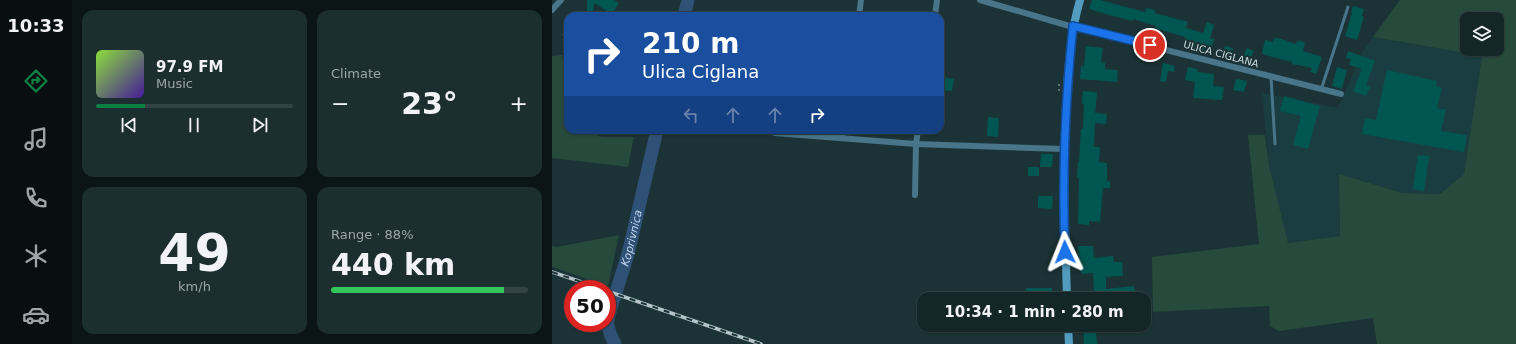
<!DOCTYPE html>
<meta charset="utf-8">
<style>
:root{--surface:#142628;--page:#1d2e30;--text:#f1f3f6;--muted:#9da5a8;--line:#334345;--accent:#0b8043}
body{margin:0;font-family:"DejaVu Sans",sans-serif;background:var(--page);color:var(--text);height:100vh;display:flex;flex-direction:column;font-size:15px;white-space:nowrap}
*{box-sizing:border-box;margin:0}
p{font-size:13px;color:var(--muted)}
.icon{flex:none;width:22px;height:22px;fill:none;stroke:currentColor;stroke-width:2;stroke-linecap:round;stroke-linejoin:round}
.map{position:relative;flex:1;overflow:hidden}
.drawer{display:flex;flex-direction:column;gap:10px;padding:10px;background:#0b1516;width:480px}
.drawer>*{flex:none}
.top-card{position:absolute;left:12px;top:12px;width:380px;height:122px;border-radius:12px;box-shadow:0 1px 3px #0004,0 0 0 1px var(--line);background:#1a4fa0;color:#fff;overflow:hidden}
.tools{position:absolute;left:908px;top:12px;display:grid;gap:8px}
.tools a{display:grid;place-items:center;width:44px;height:44px;border-radius:8px;background:var(--surface);box-shadow:0 1px 3px #0004,0 0 0 1px var(--line);font-size:20px}
.speed{position:absolute;left:12px;top:280px;display:flex;gap:8px;font-size:20px;font-weight:700;text-align:center}
.speed>*{display:grid;place-content:center;width:52px;height:52px;border-radius:50%;background:var(--surface);box-shadow:0 1px 3px #0004,0 0 0 1px var(--line);line-height:1}
.speed .limit{border:6px solid #d22;background:#fff;color:#111}
.pin{position:absolute;display:grid;place-items:center;width:34px;height:34px;color:#fff;margin:-17px;border:2px solid #fff;border-radius:50%;box-shadow:0 1px 4px #0007}
.me{position:absolute;width:44px;margin:-22px;rotate:358deg;stroke-linejoin:round;filter:drop-shadow(0 0 3px #0008)}
.turn{display:flex;align-items:center;gap:14px;height:84px;padding:0 12px;font-size:18px}
.turn .icon{width:52px;height:52px;stroke-width:2.5}
.turn b{display:block;font-size:28px;line-height:34px}
.lanes{display:flex;align-items:center;height:38px;padding:0 12px;background:#0003;justify-content:center;gap:20px;direction:ltr}
.lanes .off{opacity:.35}
.big{font-size:30px;font-weight:700;line-height:1.1}
.drawer .card{flex:1;display:flex;flex-direction:column;justify-content:center;gap:6px;min-width:0;padding:0 14px;border-radius:12px;background:var(--page)}
.drawer .dial{align-items:center;gap:0}
.dial b{font-size:52px;line-height:1}
.song{display:flex;align-items:center;gap:12px}
.cover{width:48px;height:48px;border-radius:6px;background:linear-gradient(135deg,hsl(90 70% 55%),hsl(260 70% 35%))}
.played{height:4px;border-radius:2px;background:linear-gradient(90deg,var(--accent) 25%,var(--line) 25%)}
.keys{display:flex;justify-content:space-around;direction:ltr}
.heat{display:flex;justify-content:space-between;align-items:center;font-size:22px;direction:ltr}
.charge{height:6px;border-radius:3px;background:linear-gradient(90deg,#34c759 88%,var(--line) 0)}
.drawer .tiles{flex:1;display:grid;gap:10px;grid-template-columns:repeat(2,1fr)}
.trip{position:absolute;left:365px;top:292px;width:234px;height:40px;border-radius:12px;background:var(--surface);box-shadow:0 1px 3px #0004,0 0 0 1px var(--line);font-weight:700;line-height:40px;text-align:center}
main{display:flex;flex:1;min-height:0}
.tab-bar{display:flex;flex-direction:column;width:72px;justify-content:space-around;align-items:center;background:#080f10;color:var(--muted)}
.tab-bar .icon{width:28px;height:28px}
.tab-bar .selected{color:var(--accent)}
.tab-bar b{font-size:18px;color:var(--text)}
.map>svg:first-child{display:block}
</style>
<main>
<nav class="tab-bar">
<b>10:33</b>
<svg class="icon selected" aria-label="directions" viewBox="0 0 24 24"><path d="M12 3l9 9-9 9-9-9zM9 14v-3h6M13 9l2 2-2 2"/></svg>
<svg class="icon" aria-label="music" viewBox="0 0 24 24"><path d="M9 18V5l10-2v13"/><circle cx="6" cy="18" r="3"/><circle cx="16" cy="16" r="3"/></svg>
<svg class="icon" aria-label="phone" viewBox="0 0 24 24"><path d="M5 4h4l2 5-3 2q2 4 5 5l2-3 5 2v4C11 20 4 13 5 4z"/></svg>
<svg class="icon" aria-label="climate" viewBox="0 0 24 24"><path d="M12 3v18M4 7l16 10M4 17L20 7"/></svg>
<svg class="icon" aria-label="car" viewBox="0 0 24 24"><path d="M5 17H2v-5l4-1 3-4h7l3 4 3 1v5h-3M9 17h6M6 11h13"/><circle cx="7" cy="17" r="2"/><circle cx="17" cy="17" r="2"/></svg>
</nav>
<section class="drawer">
<div class="tiles">
<div class="card">
<div class="song"><i class="cover"></i><div><b>97.9 FM</b><p>Music</p></div></div>
<div class="played"></div>
<div class="keys"><svg class="icon" aria-label="previous" viewBox="0 0 24 24"><path d="M18 5L8 12l10 7zM5 5v14"/></svg><svg class="icon" aria-label="pause" viewBox="0 0 24 24"><path d="M8 5v14M16 5v14"/></svg><svg class="icon" aria-label="next" viewBox="0 0 24 24"><path d="M6 5l10 7-10 7zM19 5v14"/></svg></div>
</div>
<div class="card"><p>Climate</p>
<div class="heat"><a>−</a><b class="big">23°</b><a>+</a></div>
</div>
<div class="card dial"><b>49</b><p>km/h</p></div>
<div class="card"><p>Range · 88%</p><b class="big">440 km</b><div class="charge"></div></div>
</div>
</section>
<div class="map">
<svg width="964" height="344" viewBox="0 0 964 344">
<rect width="100%" height="100%" fill="#1b3336"/>
<path fill="#1a3d42" d="M 821,37 L 930,56 L 912,174 L 888,194 L 851,193 L 787,174 L 788,236 L 735,243 L 717,166 L 710,93 L 786,108 L 811,51 Z"/>
<g fill="#264a3b" fill-rule="evenodd">
<path d="M 848,0 L 964,0 L 964,344 L 825,344 L 821,318 L 727,331 L 718,326 L 717,306 L 601,312 L 600,257 L 707,244 L 696,135 L 713,135 L 717,166 L 736,243 L 788,236 L 787,174 L 851,193 L 888,194 L 912,174 L 930,56 L 821,37 ZM 915,19 L 945,19 L 945,49 L 915,49 Z"/>
<path d="M 10,55 L 12,65 L 16,70 L 16,130 L 41,130 L 43,134 L 50,137 L 82,137 L 76,167 L 0,158 L 0,56 Z"/>
<path d="M 67,235 L 56,286 L 0,267 L 0,246 L 5,247 Z"/>
</g>
<g fill="none" stroke-linecap="round" stroke-linejoin="round">
<g stroke="#305176" stroke-width="13">
<path d="M 132,16 L 136,0"/>
<path id="s1" d="M 63,344 L 59,336 L 55,323 L 60,305 L 76,254 L 105,130"/>
</g>
</g>
<g fill="#005751">
<path d="M 35,0 L 62,0 L 67,3 L 60,14 L 42,3 L 41,16 L 35,16 Z"/>
<path d="M 540,0 L 548,0 L 593,12 L 594,8 L 603,10 L 603,13 L 636,22 L 634,28 L 651,33 L 655,22 L 662,25 L 658,38 L 662,39 L 658,52 L 631,44 L 633,37 L 603,28 L 604,26 L 581,19 L 581,21 L 557,15 L 537,9 Z"/>
<path d="M 801,6 L 812,9 L 810,16 L 812,17 L 805,40 L 793,36 L 800,13 L 799,13 Z"/>
<path d="M 723,37 L 744,44 L 745,41 L 753,42 L 751,51 L 770,57 L 764,74 L 758,72 L 760,68 L 740,64 L 740,62 L 710,54 L 713,40 L 721,42 Z"/>
<path d="M 534,46 L 551,48 L 549,62 L 553,63 L 553,69 L 566,70 L 565,82 L 528,79 L 529,66 L 532,66 Z"/>
<path d="M 673,46 L 681,48 L 679,58 L 670,56 Z"/>
<path d="M 695,48 L 702,51 L 697,62 L 690,59 Z"/>
<path d="M 796,51 L 823,61 L 814,85 L 818,87 L 814,96 L 801,91 L 810,69 L 797,65 L 799,59 L 794,58 Z"/>
<path d="M 611,63 L 623,66 L 622,72 L 616,71 L 614,82 L 608,81 Z"/>
<path d="M 636,67 L 646,69 L 645,72 L 662,74 L 661,86 L 672,87 L 670,100 L 641,98 L 643,82 L 633,80 Z"/>
<path d="M 785,67 L 795,70 L 790,89 L 780,86 Z"/>
<path d="M 835,70 L 885,81 L 884,86 L 890,88 L 885,108 L 894,110 L 889,131 L 915,135 L 912,152 L 810,134 L 813,118 L 824,120 Z"/>
<path d="M 388,77 L 402,79 L 400,91 L 388,90 Z"/>
<path d="M 684,79 L 695,81 L 692,92 L 681,90 Z"/>
<path d="M 531,91 L 545,92 L 543,113 L 555,114 L 554,124 L 543,123 L 542,147 L 548,147 L 547,162 L 555,163 L 555,181 L 558,181 L 558,188 L 551,188 L 548,222 L 537,221 L 537,225 L 526,224 L 527,178 L 525,178 L 526,162 L 527,162 L 528,146 L 529,129 L 531,129 L 532,104 L 530,104 Z"/>
<path d="M 732,96 L 768,106 L 756,149 L 741,145 L 749,116 L 728,111 Z"/>
<path d="M 436,117 L 447,118 L 446,137 L 435,136 Z"/>
<path d="M 489,154 L 501,154 L 500,167 L 488,167 Z"/>
<path d="M 866,155 L 877,156 L 872,191 L 861,189 Z"/>
<rect x="476" y="167" width="11" height="9"/>
<path d="M 486,196 L 501,196 L 500,209 L 486,208 Z"/>
<path d="M 526,246 L 541,246 L 542,258 L 561,256 L 562,262 L 570,262 L 571,276 L 554,277 L 554,289 L 582,286 L 584,299 L 530,299 L 529,292 L 542,291 L 541,273 L 529,274 Z"/>
<rect x="474" y="288" width="26" height="9"/>
<path d="M 531,325 L 547,325 L 547,331 L 544,331 L 545,344 L 532,344 Z"/>
</g>
<g fill="none" stroke-linecap="round" stroke-linejoin="round">
<g stroke="#75888b" stroke-width="1.5" stroke-dasharray="2 3" stroke-linecap="butt">
<path d="M 11,34 L 16,41"/>
<path d="M 507,91 L 507,81"/>
</g>
<g stroke="#48758a" stroke-width="3">
<path d="M 719,77 L 723,144"/>
<path d="M 769,90 L 796,7"/>
</g>
<g stroke="#48758a" stroke-width="6">
<path d="M 428,0 L 514,25 L 789,94"/>
<path d="M 0,10 L 9,0"/>
<path d="M 307,16 L 309,0"/>
<path d="M 383,16 L 385,0"/>
<path d="M 223,133 L 364,144 L 512,149"/>
<path d="M 290,138 L 291,130"/>
<path d="M 363,195 L 364,144 L 366,130"/>
</g>
<g stroke="#529cbf" stroke-width="8">
<path d="M 515,299 C 513,234 511,170 514,105 C 516,70 518,34 528,0"/>
<path d="M 516,325 L 517,344"/>
</g>
<defs>
<g id="rail">
<path d="M 0,272 L 50,289"/>
<path d="M 55,291 L 209,344"/>
</g>
</defs>
<use href="#rail" stroke="#b4c4c7" stroke-width="3.5"/>
<use href="#rail" stroke="#1b3336" stroke-width="2" stroke-dasharray="6" stroke-linecap="butt"/>
</g>
<g fill="none" stroke-linecap="round" stroke-linejoin="round">
<defs>
<path id="route" d="M 513,252 C 510,177 513,102 521,26 L 598,45"/>
</defs>
<use href="#route" stroke="#114b97" stroke-width="10"/>
<use href="#route" stroke="#1a73e8" stroke-width="7"/>
</g>
<g text-anchor="middle" dominant-baseline="central" stroke-width="4" stroke-linejoin="round" paint-order="stroke">
<g font-size="10" fill="#d0dee1" stroke="#1b3336">
<text transform="translate(669 54) rotate(15)">ULICA CIGLANA</text>
</g>
<g font-size="11" font-style="italic" fill="#c4d9f2" stroke="#1b3336">
<text stroke="none"><textPath href="#s1" startOffset="111">Koprivnica</textPath></text>
</g>
</g>
</svg>
<div class="tools">
<a><svg class="icon" aria-label="layers" viewBox="0 0 24 24"><path d="M12 4l9 5-9 5-9-5zM3 14l9 5 9-5"/></svg></a>
</div>
<div class="speed"><div class="limit">50</div></div>
<div class="pin" style="left:598px;top:45px;background:#d93025"><svg class="icon" aria-label="arrive" viewBox="0 0 24 24"><path d="M6 21V4h12l-3 4 3 4H6"/></svg></div>
<svg class="me" style="left:513px;top:252px" viewBox="-20 -20 40 40"><path d="M0-17L14 15 0 8-14 15z" fill="#1a73e8" stroke="#fff" stroke-width="4"/></svg>
<div class="trip">10:34 · 1 min · 280 m</div>
<div class="top-card">
<div class="turn"><svg class="icon" aria-label="right" viewBox="0 0 24 24"><path d="M7 20v-9h11M14 6l5 5-5 5"/></svg><div><b>210 m</b>Ulica Ciglana</div></div>
<div class="lanes"><svg class="icon off" aria-label="left" viewBox="0 0 24 24"><path d="M17 20v-9H6M10 6l-5 5 5 5"/></svg><svg class="icon off" aria-label="ahead" viewBox="0 0 24 24"><path d="M12 20V5M6 11l6-6 6 6"/></svg><svg class="icon off" aria-label="ahead" viewBox="0 0 24 24"><path d="M12 20V5M6 11l6-6 6 6"/></svg><svg class="icon" aria-label="right" viewBox="0 0 24 24"><path d="M7 20v-9h11M14 6l5 5-5 5"/></svg></div>
</div>
</div>
</main>
